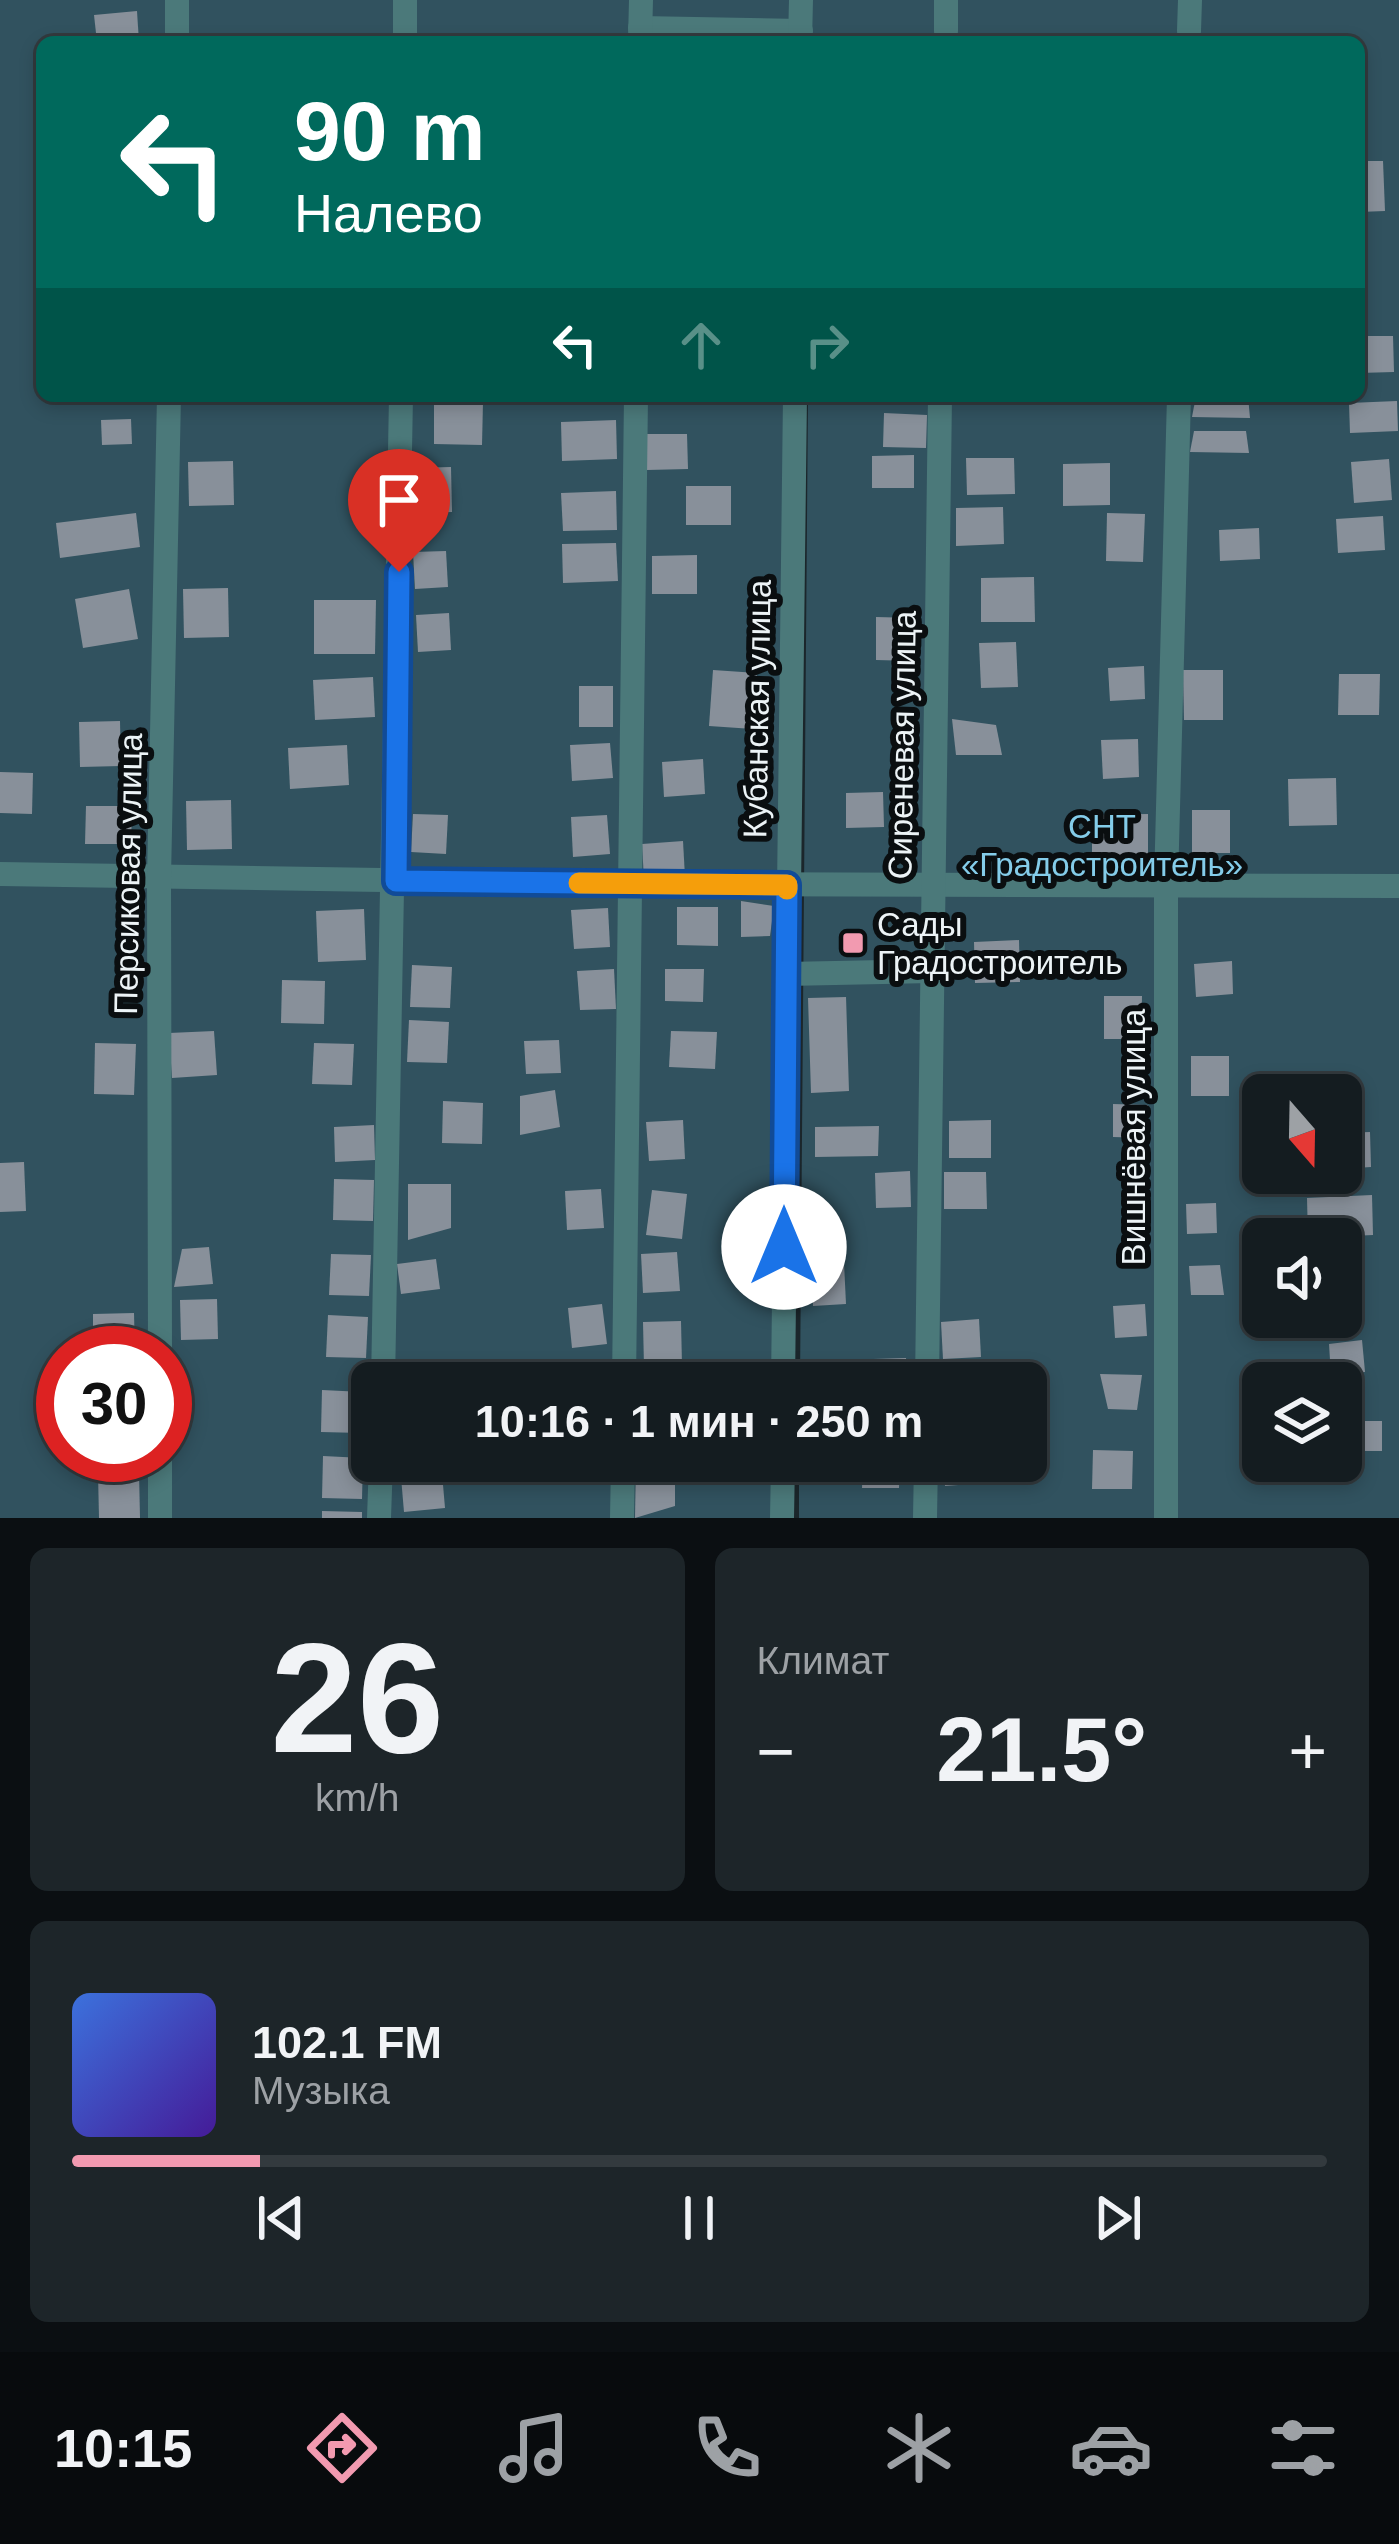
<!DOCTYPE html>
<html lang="ru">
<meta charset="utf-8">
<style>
:root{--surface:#141c20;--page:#1d2529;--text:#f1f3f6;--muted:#9da1a5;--line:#333a3e;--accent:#f29ab0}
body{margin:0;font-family:Helvetica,sans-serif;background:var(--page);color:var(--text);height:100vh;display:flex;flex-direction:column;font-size:45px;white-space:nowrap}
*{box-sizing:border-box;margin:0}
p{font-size:39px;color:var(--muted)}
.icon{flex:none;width:66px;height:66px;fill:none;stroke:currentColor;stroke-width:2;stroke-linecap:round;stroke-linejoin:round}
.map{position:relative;height:1518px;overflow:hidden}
.sheet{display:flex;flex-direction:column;gap:30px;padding:30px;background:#0b0f12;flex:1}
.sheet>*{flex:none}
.guide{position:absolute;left:36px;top:36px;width:1329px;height:366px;border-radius:18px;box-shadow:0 6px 18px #0003,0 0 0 3px var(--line);background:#00695c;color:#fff;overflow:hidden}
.needle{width:78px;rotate:160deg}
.fabs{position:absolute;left:1242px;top:1074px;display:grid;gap:24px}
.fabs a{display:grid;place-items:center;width:120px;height:120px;border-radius:18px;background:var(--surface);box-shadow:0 6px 18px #0003,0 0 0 3px var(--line);font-size:60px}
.speed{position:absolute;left:36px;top:1326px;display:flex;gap:24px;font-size:60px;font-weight:700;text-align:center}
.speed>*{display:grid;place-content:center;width:156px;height:156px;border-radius:50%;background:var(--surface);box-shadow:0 6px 18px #0003,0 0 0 3px var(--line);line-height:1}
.speed .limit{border:18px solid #d22;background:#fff;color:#111}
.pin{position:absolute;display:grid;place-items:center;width:102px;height:102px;color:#fff;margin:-123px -51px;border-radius:50% 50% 50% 0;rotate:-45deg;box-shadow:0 0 12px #0007}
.pin .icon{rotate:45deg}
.me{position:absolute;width:132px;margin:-66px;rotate:0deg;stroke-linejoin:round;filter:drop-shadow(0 0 9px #0008)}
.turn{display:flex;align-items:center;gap:42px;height:252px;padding:0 60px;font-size:54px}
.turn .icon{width:156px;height:156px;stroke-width:2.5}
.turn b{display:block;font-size:84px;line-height:102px}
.lanes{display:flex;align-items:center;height:114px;padding:0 60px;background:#0003;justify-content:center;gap:60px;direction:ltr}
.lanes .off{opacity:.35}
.big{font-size:90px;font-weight:700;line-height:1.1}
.sheet .tile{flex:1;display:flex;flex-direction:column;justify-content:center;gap:18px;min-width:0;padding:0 42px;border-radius:18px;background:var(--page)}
.sheet .dial{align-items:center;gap:0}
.dial b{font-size:156px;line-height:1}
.song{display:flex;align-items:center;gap:36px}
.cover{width:144px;height:144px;border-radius:18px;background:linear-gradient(135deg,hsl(220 70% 55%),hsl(260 70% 35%))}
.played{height:12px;border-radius:6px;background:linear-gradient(90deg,var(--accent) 15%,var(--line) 15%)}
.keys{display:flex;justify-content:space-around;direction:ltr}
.heat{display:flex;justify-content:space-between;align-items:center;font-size:66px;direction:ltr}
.sheet .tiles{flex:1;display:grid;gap:30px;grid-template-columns:1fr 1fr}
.tile:last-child{grid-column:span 2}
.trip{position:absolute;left:351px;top:1362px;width:696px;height:120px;border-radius:18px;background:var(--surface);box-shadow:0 6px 18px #0003,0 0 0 3px var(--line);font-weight:700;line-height:120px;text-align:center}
.tab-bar{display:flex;height:192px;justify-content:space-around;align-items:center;background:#080b0d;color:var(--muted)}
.tab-bar .icon{width:84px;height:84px}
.tab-bar .active{color:var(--accent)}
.tab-bar b{font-size:54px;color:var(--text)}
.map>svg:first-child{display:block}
</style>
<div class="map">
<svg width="1399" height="1518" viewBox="0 0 1399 1518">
<rect width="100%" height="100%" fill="#1b262b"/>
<g fill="#31525f" fill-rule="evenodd">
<path d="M 0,0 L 801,0 L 800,42 L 42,42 L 42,396 L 795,396 L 783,1383 L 372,1383 L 372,1461 L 783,1461 L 782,1518 L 0,1518 ZM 63,1353 L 165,1353 L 165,1455 L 63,1455 Z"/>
<path d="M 812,0 L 1399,0 L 1399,1518 L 799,1518 L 799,1461 L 1026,1461 L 1026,1383 L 800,1383 L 808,396 L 1359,396 L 1359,42 L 812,42 ZM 1263,1095 L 1341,1095 L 1341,1173 L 1263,1173 ZM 1263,1239 L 1341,1239 L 1341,1317 L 1263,1317 ZM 1263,1383 L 1341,1383 L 1341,1461 L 1263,1461 Z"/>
</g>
<g fill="#88909a">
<path d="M 137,11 L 139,42 L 97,42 L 94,15 Z"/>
<path d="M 1359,161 L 1383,161 L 1385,211 L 1359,212 Z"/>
<path d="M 1359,336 L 1393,336 L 1394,372 L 1359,373 Z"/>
<path d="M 1196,396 L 1248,396 L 1250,418 L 1192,417 Z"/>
<path d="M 434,401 L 483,402 L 482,445 L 434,444 Z"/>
<path d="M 1397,401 L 1398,431 L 1350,433 L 1349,403 Z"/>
<path d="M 884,413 L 927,415 L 926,448 L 883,447 Z"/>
<path d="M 131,419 L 132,444 L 102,445 L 101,420 Z"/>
<path d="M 616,420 L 617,459 L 562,461 L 561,422 Z"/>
<path d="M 1194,431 L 1246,431 L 1249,453 L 1190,452 Z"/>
<path d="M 647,434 L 687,434 L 688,469 L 647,470 Z"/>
<path d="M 914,455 L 914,488 L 872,488 L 872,456 Z"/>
<path d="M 966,458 L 1014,458 L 1015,494 L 967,495 Z"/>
<path d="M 1389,459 L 1392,500 L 1354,503 L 1351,462 Z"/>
<path d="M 233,461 L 234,505 L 189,506 L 188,462 Z"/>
<path d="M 1110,463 L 1110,505 L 1063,506 L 1063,464 Z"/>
<path d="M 451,467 L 452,512 L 417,513 L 415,468 Z"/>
<rect x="686" y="486" width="45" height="39"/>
<path d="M 616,491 L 617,530 L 563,531 L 561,493 Z"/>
<path d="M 1003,507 L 1004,544 L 956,546 L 956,508 Z"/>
<path d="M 136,513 L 140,547 L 60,558 L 56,523 Z"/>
<path d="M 1107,513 L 1145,514 L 1143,562 L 1106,561 Z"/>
<path d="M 1383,516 L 1385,550 L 1338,553 L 1336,519 Z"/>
<path d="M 1259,528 L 1260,559 L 1220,561 L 1219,530 Z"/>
<path d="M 616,543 L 618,581 L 563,583 L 562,544 Z"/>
<path d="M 446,551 L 448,587 L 415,589 L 413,552 Z"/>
<path d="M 697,555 L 697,594 L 652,594 L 652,556 Z"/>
<path d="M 1034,577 L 1035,622 L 981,622 L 981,578 Z"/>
<path d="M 228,588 L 229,637 L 184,638 L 183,589 Z"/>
<path d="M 129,589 L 138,639 L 83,648 L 75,599 Z"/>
<path d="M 314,600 L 376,600 L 375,654 L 314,654 Z"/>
<path d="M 449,613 L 451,650 L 418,652 L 416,615 Z"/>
<path d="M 876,617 L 915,618 L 914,661 L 876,660 Z"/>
<path d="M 1016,642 L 1018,687 L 981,688 L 979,643 Z"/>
<path d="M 1144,666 L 1145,699 L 1110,701 L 1108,668 Z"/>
<path d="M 713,670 L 757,673 L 753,729 L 709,726 Z"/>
<path d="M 1183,670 L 1223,670 L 1223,720 L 1184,720 Z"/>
<path d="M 1339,674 L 1380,674 L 1379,715 L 1338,715 Z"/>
<path d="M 373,677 L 375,717 L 315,720 L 313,680 Z"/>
<rect x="579" y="686" width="34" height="41"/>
<path d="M 952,719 L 996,725 L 1002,755 L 956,755 Z"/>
<path d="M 120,721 L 121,766 L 80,767 L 79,722 Z"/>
<path d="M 1138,739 L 1139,777 L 1103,779 L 1101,740 Z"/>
<path d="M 610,743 L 613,778 L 572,781 L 570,745 Z"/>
<path d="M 347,745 L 349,785 L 290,789 L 288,748 Z"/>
<path d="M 703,759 L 705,794 L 664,797 L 662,762 Z"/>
<path d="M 0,772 L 33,773 L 32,814 L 0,813 Z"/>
<path d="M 1336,778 L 1337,825 L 1289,826 L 1288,779 Z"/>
<path d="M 883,792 L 884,827 L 846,828 L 846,793 Z"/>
<path d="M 231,800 L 232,849 L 187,850 L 186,801 Z"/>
<path d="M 86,806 L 132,806 L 131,844 L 85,844 Z"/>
<rect x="1192" y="810" width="38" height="43"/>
<path d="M 413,814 L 448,815 L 446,854 L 411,852 Z"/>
<path d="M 1148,814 L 1148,855 L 1092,855 L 1092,815 Z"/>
<path d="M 607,815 L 610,854 L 573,857 L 571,817 Z"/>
<path d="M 683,841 L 685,877 L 644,880 L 642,844 Z"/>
<path d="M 741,901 L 774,906 L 770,936 L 741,937 Z"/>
<path d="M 677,907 L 718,907 L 718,946 L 677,945 Z"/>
<path d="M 608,908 L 610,947 L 574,949 L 571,910 Z"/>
<path d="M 364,909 L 366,960 L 318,962 L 316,911 Z"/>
<path d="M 1019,940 L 1020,982 L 975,983 L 974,942 Z"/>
<path d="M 1232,961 L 1233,994 L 1196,997 L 1194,964 Z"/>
<path d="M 412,965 L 452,967 L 450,1008 L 410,1007 Z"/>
<path d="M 614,969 L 616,1009 L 580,1010 L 577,971 Z"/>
<path d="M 665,969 L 704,969 L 703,1002 L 665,1001 Z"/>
<path d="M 282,980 L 325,981 L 324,1024 L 281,1023 Z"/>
<path d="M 1104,996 L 1142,996 L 1141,1039 L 1104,1039 Z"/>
<path d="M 846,997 L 849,1091 L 811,1093 L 808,998 Z"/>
<path d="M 409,1020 L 449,1022 L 447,1063 L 407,1062 Z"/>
<path d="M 214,1031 L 217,1075 L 172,1078 L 169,1033 Z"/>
<path d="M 671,1031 L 717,1032 L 715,1069 L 669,1067 Z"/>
<path d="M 559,1040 L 561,1073 L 526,1074 L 524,1041 Z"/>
<path d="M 95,1043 L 136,1044 L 134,1095 L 94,1094 Z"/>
<path d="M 314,1043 L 354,1044 L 352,1085 L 312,1084 Z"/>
<rect x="1191" y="1056" width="38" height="40"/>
<path d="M 555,1090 L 560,1127 L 520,1135 L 520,1096 Z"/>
<path d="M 443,1101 L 483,1103 L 482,1144 L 442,1143 Z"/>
<path d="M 1113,1104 L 1148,1105 L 1147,1138 L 1113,1137 Z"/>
<path d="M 683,1120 L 685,1159 L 649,1161 L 646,1122 Z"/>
<path d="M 991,1120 L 991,1158 L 949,1158 L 949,1121 Z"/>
<path d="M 374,1125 L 375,1160 L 335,1162 L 334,1127 Z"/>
<path d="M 879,1126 L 878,1156 L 815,1157 L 815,1127 Z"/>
<path d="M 1370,1132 L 1371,1167 L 1341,1169 L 1341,1133 Z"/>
<path d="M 24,1162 L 26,1211 L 0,1212 L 0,1163 Z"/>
<path d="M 910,1171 L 911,1207 L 876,1208 L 875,1173 Z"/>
<path d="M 944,1172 L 986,1172 L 987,1209 L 944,1209 Z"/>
<path d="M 334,1179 L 374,1180 L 373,1221 L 333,1220 Z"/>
<path d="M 408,1184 L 451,1184 L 451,1228 L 408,1240 Z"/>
<path d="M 601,1189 L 604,1228 L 567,1230 L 565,1191 Z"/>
<path d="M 652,1190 L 687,1194 L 682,1239 L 646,1235 Z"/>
<path d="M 1372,1195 L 1373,1235 L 1308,1238 L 1307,1198 Z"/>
<path d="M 1216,1203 L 1217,1233 L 1187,1234 L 1186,1204 Z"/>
<path d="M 209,1247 L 213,1284 L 174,1287 L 182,1249 Z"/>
<path d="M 677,1252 L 680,1291 L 643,1293 L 641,1254 Z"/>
<path d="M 331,1254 L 371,1255 L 369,1296 L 329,1295 Z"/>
<path d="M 436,1259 L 440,1289 L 401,1294 L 397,1264 Z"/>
<path d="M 844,1263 L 846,1304 L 813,1306 L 811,1265 Z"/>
<path d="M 1220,1265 L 1224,1295 L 1191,1295 L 1189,1266 Z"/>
<path d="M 217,1299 L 218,1339 L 181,1340 L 180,1300 Z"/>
<path d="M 602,1304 L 607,1344 L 572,1348 L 568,1308 Z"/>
<path d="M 1145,1304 L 1147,1336 L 1115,1338 L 1113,1306 Z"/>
<path d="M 134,1313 L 135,1353 L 93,1353 L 93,1314 Z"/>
<path d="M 328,1315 L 368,1317 L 366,1358 L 326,1357 Z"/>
<path d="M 979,1319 L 981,1357 L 943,1359 L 941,1322 Z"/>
<path d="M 681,1321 L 682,1365 L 644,1367 L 643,1322 Z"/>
<path d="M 1362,1340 L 1365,1372 L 1331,1375 L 1329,1344 Z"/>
<path d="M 906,1358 L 908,1383 L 875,1383 L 873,1359 Z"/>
<path d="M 1100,1374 L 1142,1375 L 1137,1410 L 1108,1409 Z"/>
<path d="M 322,1390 L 363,1392 L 361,1433 L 321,1432 Z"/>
<rect x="1351" y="1421" width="31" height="30"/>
<path d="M 1093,1450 L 1133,1451 L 1132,1489 L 1092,1489 Z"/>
<path d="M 323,1456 L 363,1458 L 362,1499 L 322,1498 Z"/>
<path d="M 636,1461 L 675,1461 L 675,1506 L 635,1518 Z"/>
<path d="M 863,1461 L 900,1461 L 899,1488 L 862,1488 Z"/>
<path d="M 944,1461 L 984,1461 L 985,1483 L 945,1486 Z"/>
<path d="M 139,1472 L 140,1518 L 99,1518 L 98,1473 Z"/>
<path d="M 442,1473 L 445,1508 L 404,1512 L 401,1477 Z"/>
<path d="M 322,1511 L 362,1512 L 362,1518 L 322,1518 Z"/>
</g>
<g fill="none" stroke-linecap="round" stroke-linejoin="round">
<g stroke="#4b797a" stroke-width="24">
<path d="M 177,0 L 177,42"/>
<path d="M 640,28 L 801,31"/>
<path d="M 946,31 L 946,0"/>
<path d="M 1189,31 L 1190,0"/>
<path d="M 640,40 L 641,0"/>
<path d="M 405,42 L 405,0"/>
<path d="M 800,42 L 801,0"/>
<path d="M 0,874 L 631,884 L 1399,886"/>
<path d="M 786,974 L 932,971"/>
<path d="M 160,1353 L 159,878 L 169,396"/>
<path d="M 383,1383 L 401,396"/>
<path d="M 624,1383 L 636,396"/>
<path d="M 783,1383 L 795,396"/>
<path d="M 927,1383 L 940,396"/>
<path d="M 160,1455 L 160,1518"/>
<path d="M 379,1518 L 381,1461"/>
<path d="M 622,1518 L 623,1461"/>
<path d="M 782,1518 L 783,1461"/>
<path d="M 925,1518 L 926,1461"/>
<path d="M 1166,1518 L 1166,883 L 1179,396"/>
</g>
</g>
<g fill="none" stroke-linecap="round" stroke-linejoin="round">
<defs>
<path id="route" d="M 399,572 L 396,881 L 787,885 L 784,1247"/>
</defs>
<use href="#route" stroke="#114b97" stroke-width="30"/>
<use href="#route" stroke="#1a73e8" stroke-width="21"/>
<path stroke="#f59e0b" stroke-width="21" d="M 579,883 L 787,885 L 787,889"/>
</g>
<rect fill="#f29ab0" stroke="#0a0e10" stroke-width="4.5" x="841" y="931" width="24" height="24" rx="6"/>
<g text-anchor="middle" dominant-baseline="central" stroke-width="12" stroke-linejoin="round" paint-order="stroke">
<g font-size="33" fill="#ecf3f6" stroke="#0a0e10">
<text transform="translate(757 709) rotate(-89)">Кубанская улица</text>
<text transform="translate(902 745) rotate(-89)">Сиреневая улица</text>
<text transform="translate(128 874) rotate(-89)">Персиковая улица</text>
<text transform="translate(1133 1137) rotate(-90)">Вишнёвая улица</text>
</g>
<g font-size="33" fill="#84cce9" stroke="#0a0e10">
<text x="1102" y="826">СНТ<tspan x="1102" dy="38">«Градостроитель»</tspan></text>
</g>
<g font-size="33" fill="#ecf3f6" stroke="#0a0e10" text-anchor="start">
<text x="877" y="924">Сады<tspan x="877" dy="38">Градостроитель</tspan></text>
</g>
</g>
</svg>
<div class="fabs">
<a><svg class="needle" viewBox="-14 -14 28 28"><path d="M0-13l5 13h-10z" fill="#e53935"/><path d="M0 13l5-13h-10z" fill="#9da1a5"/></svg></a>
<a><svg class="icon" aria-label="sound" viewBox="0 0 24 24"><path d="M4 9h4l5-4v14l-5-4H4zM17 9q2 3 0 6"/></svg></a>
<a><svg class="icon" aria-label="layers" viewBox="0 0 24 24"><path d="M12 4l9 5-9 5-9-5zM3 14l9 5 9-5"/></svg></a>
</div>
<div class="speed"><div class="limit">30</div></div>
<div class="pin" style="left:399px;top:572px;background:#d93025"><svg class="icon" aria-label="arrive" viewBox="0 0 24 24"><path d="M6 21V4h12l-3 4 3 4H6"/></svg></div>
<svg class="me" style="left:784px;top:1247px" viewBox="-20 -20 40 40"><circle r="19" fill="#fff"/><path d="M0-13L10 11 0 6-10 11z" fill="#1a73e8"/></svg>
<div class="trip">10:16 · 1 мин · 250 m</div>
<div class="guide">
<div class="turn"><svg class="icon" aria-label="left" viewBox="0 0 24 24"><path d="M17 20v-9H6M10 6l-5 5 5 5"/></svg><div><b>90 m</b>Налево</div></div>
<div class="lanes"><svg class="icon" aria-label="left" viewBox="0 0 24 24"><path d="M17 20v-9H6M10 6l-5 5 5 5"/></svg><svg class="icon off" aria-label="ahead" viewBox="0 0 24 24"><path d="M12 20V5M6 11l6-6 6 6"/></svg><svg class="icon off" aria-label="right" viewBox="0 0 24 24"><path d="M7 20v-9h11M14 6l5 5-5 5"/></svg></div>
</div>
</div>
<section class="sheet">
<div class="tiles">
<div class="tile dial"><b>26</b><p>km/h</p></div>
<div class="tile"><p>Климат</p>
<div class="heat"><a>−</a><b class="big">21.5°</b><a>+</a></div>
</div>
<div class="tile">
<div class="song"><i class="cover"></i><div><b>102.1 FM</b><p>Музыка</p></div></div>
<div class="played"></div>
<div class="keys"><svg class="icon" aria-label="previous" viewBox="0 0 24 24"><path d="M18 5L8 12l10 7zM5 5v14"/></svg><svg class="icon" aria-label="pause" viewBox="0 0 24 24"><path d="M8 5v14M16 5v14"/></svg><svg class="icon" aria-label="next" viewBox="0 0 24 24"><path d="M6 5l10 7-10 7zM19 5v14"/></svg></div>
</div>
</div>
</section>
<nav class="tab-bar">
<b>10:15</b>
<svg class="icon active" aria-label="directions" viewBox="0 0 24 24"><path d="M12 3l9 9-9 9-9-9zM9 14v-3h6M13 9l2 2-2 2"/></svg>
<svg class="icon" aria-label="music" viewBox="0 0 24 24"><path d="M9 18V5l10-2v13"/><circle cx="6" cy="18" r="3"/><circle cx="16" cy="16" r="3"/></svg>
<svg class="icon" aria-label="phone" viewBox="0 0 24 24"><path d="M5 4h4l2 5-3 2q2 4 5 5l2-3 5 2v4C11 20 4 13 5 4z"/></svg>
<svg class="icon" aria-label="climate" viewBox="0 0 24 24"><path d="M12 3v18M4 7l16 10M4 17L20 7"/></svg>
<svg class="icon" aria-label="car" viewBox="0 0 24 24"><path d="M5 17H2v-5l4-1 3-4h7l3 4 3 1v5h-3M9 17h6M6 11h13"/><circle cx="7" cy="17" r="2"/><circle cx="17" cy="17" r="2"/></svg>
<svg class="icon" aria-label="filters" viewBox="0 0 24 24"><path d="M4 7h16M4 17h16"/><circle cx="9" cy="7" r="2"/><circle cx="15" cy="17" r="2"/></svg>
</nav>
